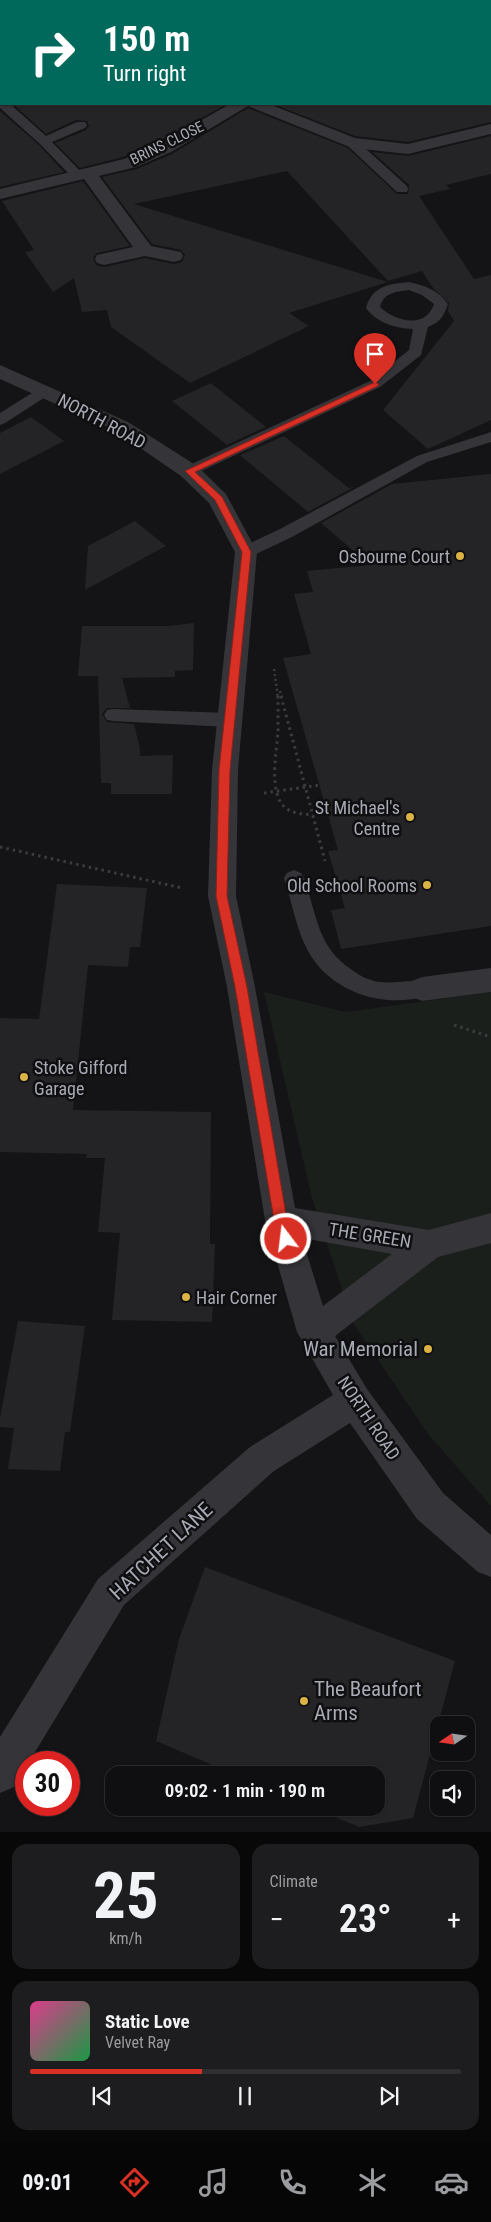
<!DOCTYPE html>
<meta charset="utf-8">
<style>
:root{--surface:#0f0e10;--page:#1d1c1e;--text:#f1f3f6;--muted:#9b9c9f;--line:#2f2e30;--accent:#d93025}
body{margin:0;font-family:"Roboto Condensed",sans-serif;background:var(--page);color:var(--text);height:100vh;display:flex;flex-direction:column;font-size:19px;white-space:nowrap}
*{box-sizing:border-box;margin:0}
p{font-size:16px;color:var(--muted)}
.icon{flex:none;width:28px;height:28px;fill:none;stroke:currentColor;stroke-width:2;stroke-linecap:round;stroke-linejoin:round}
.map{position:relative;height:1832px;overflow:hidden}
.panel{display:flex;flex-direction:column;gap:12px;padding:12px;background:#080809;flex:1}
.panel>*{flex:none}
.hud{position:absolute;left:0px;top:0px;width:491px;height:105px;box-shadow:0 1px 4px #0004,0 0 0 1px var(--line);background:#00695c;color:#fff;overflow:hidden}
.needle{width:32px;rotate:257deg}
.tools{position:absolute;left:430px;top:1716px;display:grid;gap:10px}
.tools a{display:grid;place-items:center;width:45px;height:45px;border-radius:10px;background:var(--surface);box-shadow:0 1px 4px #0004,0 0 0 1px var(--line);font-size:25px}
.speed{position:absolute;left:15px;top:1751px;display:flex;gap:10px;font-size:25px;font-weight:700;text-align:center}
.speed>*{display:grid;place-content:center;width:65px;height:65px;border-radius:50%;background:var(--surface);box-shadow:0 1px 4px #0004,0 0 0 1px var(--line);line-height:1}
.speed .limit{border:8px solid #d22;background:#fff;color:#111}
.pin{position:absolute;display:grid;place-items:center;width:42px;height:42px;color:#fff;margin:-51px -21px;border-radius:50% 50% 50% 0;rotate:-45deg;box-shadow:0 0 5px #0007}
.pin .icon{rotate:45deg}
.me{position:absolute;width:55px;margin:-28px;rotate:345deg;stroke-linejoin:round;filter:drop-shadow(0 0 4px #0008)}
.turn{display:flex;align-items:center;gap:18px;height:105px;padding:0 20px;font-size:22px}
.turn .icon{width:65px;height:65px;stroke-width:2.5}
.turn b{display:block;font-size:35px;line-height:42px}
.big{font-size:38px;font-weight:600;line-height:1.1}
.panel .widget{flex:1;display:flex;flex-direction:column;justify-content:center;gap:8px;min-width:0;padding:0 18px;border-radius:15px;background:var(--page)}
.panel .dial{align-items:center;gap:0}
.dial b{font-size:65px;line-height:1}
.song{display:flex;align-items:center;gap:15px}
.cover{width:60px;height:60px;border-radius:8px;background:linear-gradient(135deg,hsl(330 70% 55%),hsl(140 70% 35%))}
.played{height:5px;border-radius:2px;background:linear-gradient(90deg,var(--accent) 40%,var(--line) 40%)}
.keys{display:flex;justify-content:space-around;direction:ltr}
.heat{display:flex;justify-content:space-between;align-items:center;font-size:28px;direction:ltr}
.panel .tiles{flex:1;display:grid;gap:12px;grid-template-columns:1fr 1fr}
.widget:last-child{grid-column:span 2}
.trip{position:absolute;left:105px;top:1766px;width:280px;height:50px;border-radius:15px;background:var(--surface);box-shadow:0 1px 4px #0004,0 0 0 1px var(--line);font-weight:600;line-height:50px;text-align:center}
.tabs{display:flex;height:80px;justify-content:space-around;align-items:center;background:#060606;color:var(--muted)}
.tabs .icon{width:35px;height:35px}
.tabs .selected{color:var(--accent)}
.tabs b{font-size:22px;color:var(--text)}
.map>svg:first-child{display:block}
</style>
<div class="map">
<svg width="491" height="1832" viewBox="0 0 491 1832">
<rect width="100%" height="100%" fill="#141315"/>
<path fill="#1a1f1b" d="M 264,992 L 346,1012 L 491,992 L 491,1506 L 428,1434 L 353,1323 L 312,1198 Z"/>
<g fill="#242426">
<path d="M 13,104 L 227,104 L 158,142 L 123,157 L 80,168 L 55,143 L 86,130 L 89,126 L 87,121 L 76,120 L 46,134 Z"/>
<path d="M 273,104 L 491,104 L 491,122 L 408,142 L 355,136 Z"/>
<path d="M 248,108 L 348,148 L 397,194 L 408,194 L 409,185 L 372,152 L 408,156 L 491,136 L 491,174 L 446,185 L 450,189 L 419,196 L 474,279 L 491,275 L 491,420 L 428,449 L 383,410 L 454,321 L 448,311 L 449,303 L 433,288 L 422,271 L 388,281 L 287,171 L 134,204 L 388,282 L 289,313 L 309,326 L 190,383 L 111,327 L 107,310 L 82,312 L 74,278 L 53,292 L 25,252 L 34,250 L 2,201 L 83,181 L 130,246 L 97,253 L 93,258 L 96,265 L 104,267 L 145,258 L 174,264 L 182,262 L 185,255 L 181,250 L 152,244 L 102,177 L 137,169 L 172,154 Z"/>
<path d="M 0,111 L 39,145 L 64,172 L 0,187 Z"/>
<path d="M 211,383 L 266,427 L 227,445 L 172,401 Z"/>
<path d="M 31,417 L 64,441 L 0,474 L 0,433 Z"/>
<path d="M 284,436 L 349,488 L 354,487 L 308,512 L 240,455 Z"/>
<path d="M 491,474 L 491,926 L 341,949 L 331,910 L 345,908 L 328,851 L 338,850 L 283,658 L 311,654 L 294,594 L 313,592 L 307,571 L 370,565 L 321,523 L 392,484 Z"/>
<path d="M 135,521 L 166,546 L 85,590 L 88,546 Z"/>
<path d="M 194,623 L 193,670 L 175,671 L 175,677 L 122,678 L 130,708 L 107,708 L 102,714 L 107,722 L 134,724 L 140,749 L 140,756 L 173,755 L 172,794 L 111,794 L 111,783 L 101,783 L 98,676 L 78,676 L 82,626 L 168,626 Z"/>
<path d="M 57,884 L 147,888 L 140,947 L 130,947 L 128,967 L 88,965 L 73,1110 L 211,1112 L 210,1244 L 215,1244 L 212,1322 L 112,1320 L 120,1233 L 98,1232 L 105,1158 L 86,1158 L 87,1154 L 0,1152 L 0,1018 L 39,1019 Z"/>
<path d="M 18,1321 L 85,1326 L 70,1432 L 65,1432 L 60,1471 L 8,1469 L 14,1428 L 0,1427 L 0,1418 Z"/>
<path d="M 205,1567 L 455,1661 L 413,1818 L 359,1827 L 313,1808 L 376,1808 L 376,1775 L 236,1775 L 156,1741 L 179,1639 Z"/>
</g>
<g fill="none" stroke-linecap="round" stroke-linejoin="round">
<g stroke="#3b3c40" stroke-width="2.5" stroke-dasharray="2 3" stroke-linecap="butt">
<path d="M 274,669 L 278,697"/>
<path d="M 280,691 L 282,697"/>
</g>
<g stroke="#3b3c40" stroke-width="3" stroke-dasharray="2.5 4" stroke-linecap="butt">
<path d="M 278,696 C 278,707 278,719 278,731 C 277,751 267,795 287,809 C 295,814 304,814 313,815"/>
<path d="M 281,696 L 325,861"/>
<path d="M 264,793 L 320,785"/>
<path d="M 0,847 L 182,888"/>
<path d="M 454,1025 L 491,1037"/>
</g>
<g fill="#353539" fill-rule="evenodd">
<path d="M 0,101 L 1,104 L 10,104 L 46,136 L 77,122 L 85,122 L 87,125 L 85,128 L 52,142 L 82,173 L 84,176 L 82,179 L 74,179 L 40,144 L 0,108 Z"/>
<path d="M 352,139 L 356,140 L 407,186 L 408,189 L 407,192 L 397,192 L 348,146 L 346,143 Z"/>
<path d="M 409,282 C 426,286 438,290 448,304 C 444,316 440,322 428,327 L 421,355 L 380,387 L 195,474 L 183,474 L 181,471 L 183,468 L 370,381 L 409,350 L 413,329 C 395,328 377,323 366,308 C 372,286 389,284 409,282 ZM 409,290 L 422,295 L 434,304 C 426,329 396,322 380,307 C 384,292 396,292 409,290 Z"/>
<path d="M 45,387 L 50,388 L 52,391 L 50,394 L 5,423 L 0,425 L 0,413 L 40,388 Z"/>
<path d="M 491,432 L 491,442 L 427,462 L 292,537 L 252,556 L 246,557 L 240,556 L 238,552 L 240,548 L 280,529 L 417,456 Z"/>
<path d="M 113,709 L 229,713 L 235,715 L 238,720 L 235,725 L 229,727 L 113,721 L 107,720 L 104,715 L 107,710 Z"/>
<path d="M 294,870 L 301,873 L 304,878 C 317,915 317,947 352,970 C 360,976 370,981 380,982 C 396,984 414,978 429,983 L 432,989 L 429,995 C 386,1010 331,993 308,951 C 296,929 292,902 284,878 L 287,873 Z"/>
</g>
<g fill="#353539" fill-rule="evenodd">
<path d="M 230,104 L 269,104 L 355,138 L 408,144 L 491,124 L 491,134 L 408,154 L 352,148 L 248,106 L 171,152 L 136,167 L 99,176 L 151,246 L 181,252 L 183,256 L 181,260 L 174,262 L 145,256 L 104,265 L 97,263 L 95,259 L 97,255 L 133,247 L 84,179 L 0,199 L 0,189 L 124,159 L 159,144 Z"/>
<path d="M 0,365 L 128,422 L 197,466 L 226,494 L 257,552 L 238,770 L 236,896 L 255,987 L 295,1208 L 429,1230 L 491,1213 L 491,1243 L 438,1257 L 335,1336 L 367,1389 L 443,1493 L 491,1535 L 491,1577 L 478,1572 L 417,1519 L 350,1423 L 274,1471 L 124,1605 L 29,1762 L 26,1762 L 26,1766 L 14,1787 L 0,1793 L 0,1737 L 98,1579 L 250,1447 L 333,1395 L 297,1332 L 265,1220 L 227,987 L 208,896 L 212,770 L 235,552 L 209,503 L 181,476 L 114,430 L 0,379 ZM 302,1238 L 392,1254 L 323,1306 Z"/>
<path d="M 491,968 L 491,992 L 422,1001 L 412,997 L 408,989 L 412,981 L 422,977 Z"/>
</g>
</g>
<path fill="#d93025" stroke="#8d1f18" d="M 375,382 L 379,384 L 378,386 L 195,472 L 222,497 L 251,552 L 230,770 L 227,896 L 247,987 L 287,1220 L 293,1239 L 291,1243 L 286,1245 L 281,1243 L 274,1220 L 235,987 L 216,896 L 219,770 L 242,552 L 215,500 L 185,471 Z"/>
<g fill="#dbb245" stroke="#0f0e10" stroke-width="2">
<circle cx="460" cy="556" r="5"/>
<circle cx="410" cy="817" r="5"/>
<circle cx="427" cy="885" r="5"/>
<circle cx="24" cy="1077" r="5"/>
<circle cx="186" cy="1297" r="5"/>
<circle cx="428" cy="1349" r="5"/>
<circle cx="304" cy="1701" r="5"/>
</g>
<g text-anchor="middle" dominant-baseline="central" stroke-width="5" stroke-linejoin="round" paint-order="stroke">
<g font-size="15" fill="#a7aab4" stroke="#0f0e10">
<text transform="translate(167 143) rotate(-26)">BRINS CLOSE</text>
</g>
<g font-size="18" fill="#a7aab4" stroke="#0f0e10">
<text transform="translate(102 421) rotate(28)">NORTH ROAD</text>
<text transform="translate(370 1235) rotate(9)">THE GREEN</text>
<text transform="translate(369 1418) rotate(56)">NORTH ROAD</text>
</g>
<g font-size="18" fill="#a7aab4" stroke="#0f0e10" text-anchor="end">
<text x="450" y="556">Osbourne Court</text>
<text x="400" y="807">St Michael's<tspan x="400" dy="21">Centre</tspan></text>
<text x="417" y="885">Old School Rooms</text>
<text x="34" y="1067" text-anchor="start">Stoke Gifford<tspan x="34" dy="21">Garage</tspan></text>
<text x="196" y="1297" text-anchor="start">Hair Corner</text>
</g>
<g font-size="21" fill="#a7aab4" stroke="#0f0e10" text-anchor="end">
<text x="418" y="1349">War Memorial</text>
<text x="314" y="1689" text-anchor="start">The Beaufort<tspan x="314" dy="24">Arms</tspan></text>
</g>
<g font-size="21" fill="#a7aab4" stroke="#0f0e10">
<text transform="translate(161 1551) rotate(-43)">HATCHET LANE</text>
</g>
</g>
</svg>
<div class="tools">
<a><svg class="needle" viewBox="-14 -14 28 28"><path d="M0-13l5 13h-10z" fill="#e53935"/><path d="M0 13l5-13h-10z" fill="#9b9c9f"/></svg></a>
<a><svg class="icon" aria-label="sound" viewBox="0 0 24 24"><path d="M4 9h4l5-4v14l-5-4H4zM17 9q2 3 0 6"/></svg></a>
</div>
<div class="speed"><div class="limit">30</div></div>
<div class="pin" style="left:375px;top:384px;background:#d93025"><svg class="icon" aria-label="arrive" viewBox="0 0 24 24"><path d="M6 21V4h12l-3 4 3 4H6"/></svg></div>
<svg class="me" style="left:286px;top:1239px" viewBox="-20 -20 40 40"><circle r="17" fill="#d93025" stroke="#fff" stroke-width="3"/><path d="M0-11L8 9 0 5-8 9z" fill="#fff"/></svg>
<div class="trip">09:02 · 1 min · 190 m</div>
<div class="hud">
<div class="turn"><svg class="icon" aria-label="right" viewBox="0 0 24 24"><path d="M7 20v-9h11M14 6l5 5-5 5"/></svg><div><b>150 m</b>Turn right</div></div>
</div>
</div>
<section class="panel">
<div class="tiles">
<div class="widget dial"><b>25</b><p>km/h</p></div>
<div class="widget"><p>Climate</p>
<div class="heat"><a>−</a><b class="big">23°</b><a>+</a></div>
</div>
<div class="widget">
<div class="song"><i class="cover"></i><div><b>Static Love</b><p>Velvet Ray</p></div></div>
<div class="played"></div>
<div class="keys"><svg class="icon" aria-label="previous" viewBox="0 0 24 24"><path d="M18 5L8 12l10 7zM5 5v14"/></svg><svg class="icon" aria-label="pause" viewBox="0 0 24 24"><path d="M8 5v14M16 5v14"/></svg><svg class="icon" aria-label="next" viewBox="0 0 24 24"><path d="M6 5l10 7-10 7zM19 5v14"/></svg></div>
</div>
</div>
</section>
<nav class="tabs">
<b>09:01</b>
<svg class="icon selected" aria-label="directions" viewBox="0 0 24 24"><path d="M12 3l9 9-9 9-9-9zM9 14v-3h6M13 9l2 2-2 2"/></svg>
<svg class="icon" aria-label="music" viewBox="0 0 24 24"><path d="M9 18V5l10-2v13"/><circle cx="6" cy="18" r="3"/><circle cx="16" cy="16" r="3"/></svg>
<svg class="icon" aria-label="phone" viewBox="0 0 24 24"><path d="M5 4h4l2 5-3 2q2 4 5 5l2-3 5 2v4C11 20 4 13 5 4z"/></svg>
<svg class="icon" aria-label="climate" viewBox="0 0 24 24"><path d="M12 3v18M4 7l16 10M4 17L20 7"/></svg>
<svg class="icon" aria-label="car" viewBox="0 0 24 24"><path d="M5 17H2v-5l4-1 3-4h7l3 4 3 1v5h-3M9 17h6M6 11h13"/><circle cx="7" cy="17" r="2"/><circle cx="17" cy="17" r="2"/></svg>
</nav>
